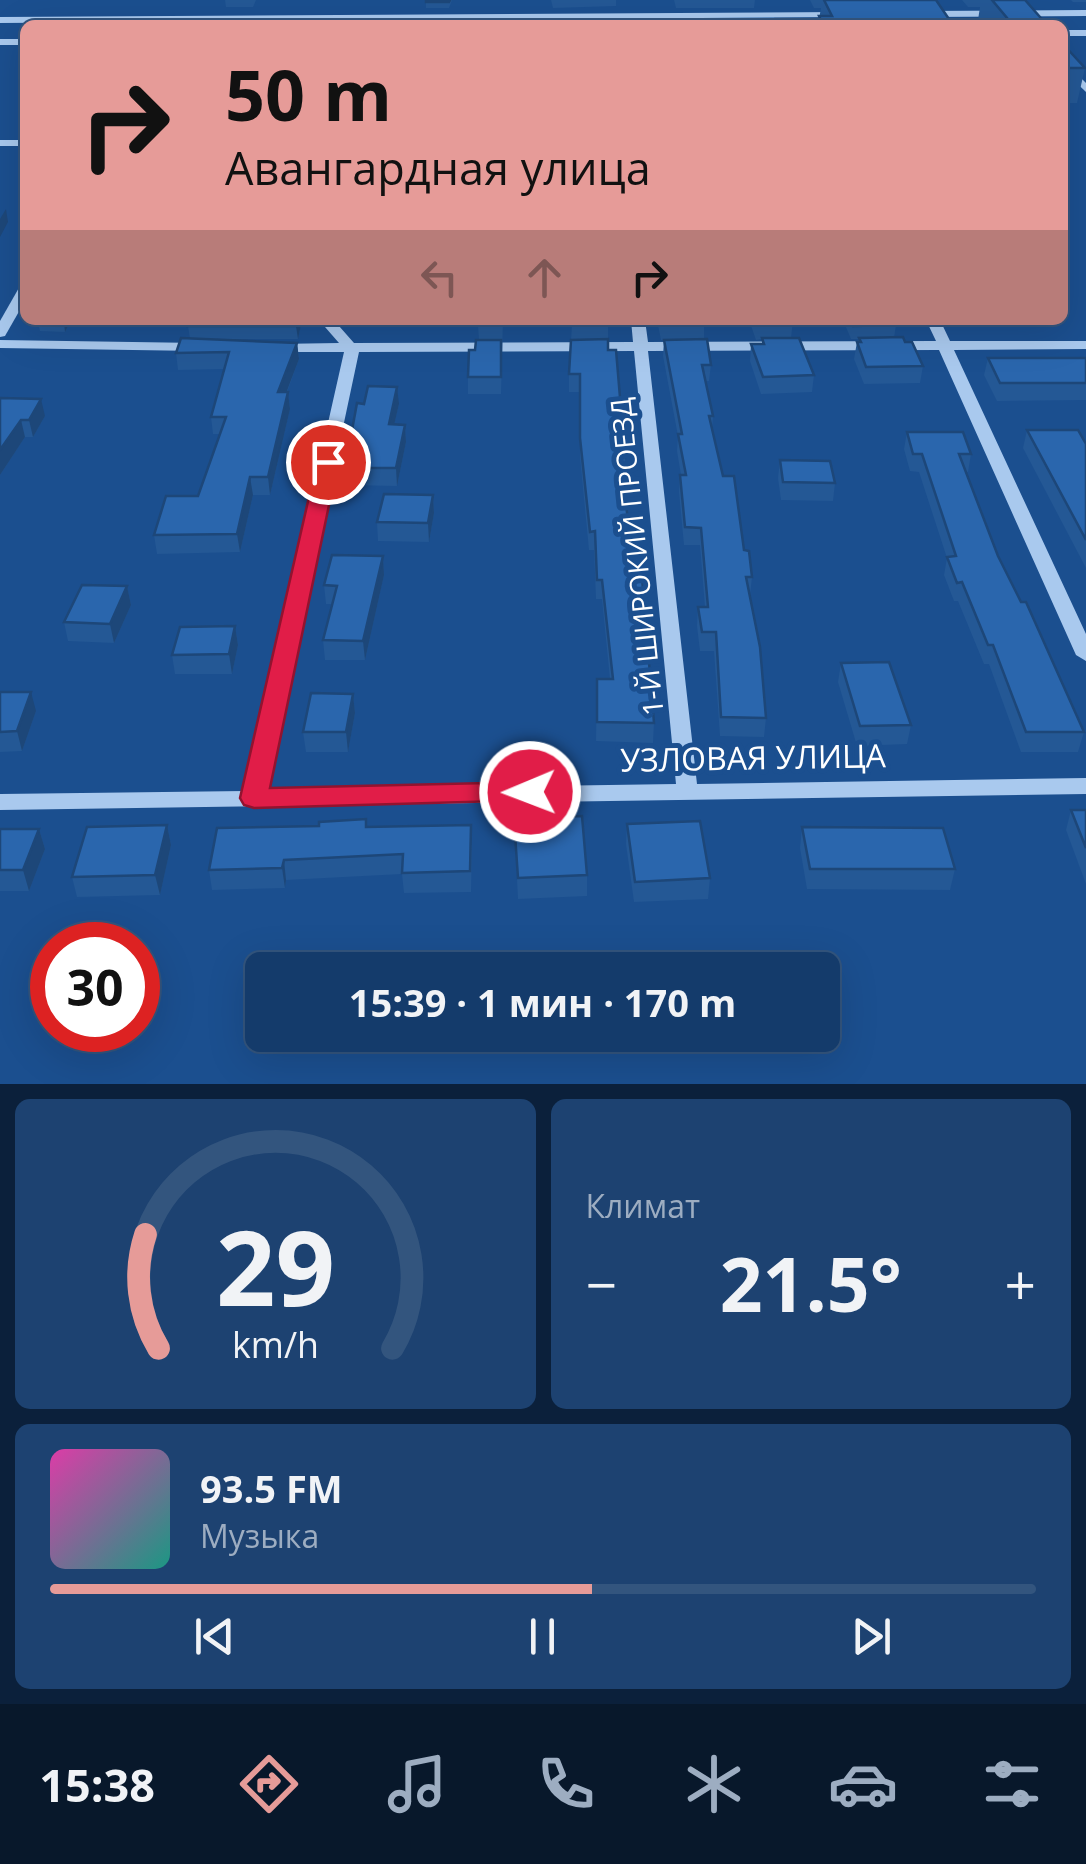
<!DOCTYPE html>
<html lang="ru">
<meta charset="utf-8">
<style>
:root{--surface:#143b6b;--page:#1d4271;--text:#f1f3f6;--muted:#9dadc1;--line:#33557e;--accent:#e69b98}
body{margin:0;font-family:"Open Sans",sans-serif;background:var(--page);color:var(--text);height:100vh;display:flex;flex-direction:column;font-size:38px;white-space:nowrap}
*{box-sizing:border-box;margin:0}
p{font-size:32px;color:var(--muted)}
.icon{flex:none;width:55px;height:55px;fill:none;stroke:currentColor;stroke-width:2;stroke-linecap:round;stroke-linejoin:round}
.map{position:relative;height:1084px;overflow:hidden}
.drawer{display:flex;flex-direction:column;gap:15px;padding:15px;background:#0b203b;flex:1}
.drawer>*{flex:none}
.hud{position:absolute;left:20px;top:20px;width:1048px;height:305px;border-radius:15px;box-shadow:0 10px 40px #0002,0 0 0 2px var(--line);background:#e69b98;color:#111;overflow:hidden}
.speed{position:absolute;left:30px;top:922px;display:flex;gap:20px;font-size:50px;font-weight:700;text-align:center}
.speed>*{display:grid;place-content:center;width:130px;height:130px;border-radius:50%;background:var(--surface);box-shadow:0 10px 40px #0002,0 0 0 2px var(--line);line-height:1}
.speed .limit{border:15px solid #d22;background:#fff;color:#111}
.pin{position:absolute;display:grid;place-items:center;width:85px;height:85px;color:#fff;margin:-42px;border:5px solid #fff;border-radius:50%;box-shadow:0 2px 10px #0007}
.me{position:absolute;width:110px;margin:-55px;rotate:269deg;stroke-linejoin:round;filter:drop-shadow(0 0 8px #0008)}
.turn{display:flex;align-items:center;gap:35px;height:210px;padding:0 40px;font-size:45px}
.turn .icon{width:130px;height:130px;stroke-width:2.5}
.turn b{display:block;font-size:70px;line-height:85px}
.lanes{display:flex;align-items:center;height:95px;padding:0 40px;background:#0003;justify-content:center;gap:50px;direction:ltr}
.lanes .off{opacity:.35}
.big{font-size:75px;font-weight:700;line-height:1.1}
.drawer .tile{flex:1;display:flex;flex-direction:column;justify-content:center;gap:15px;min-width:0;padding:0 35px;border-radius:15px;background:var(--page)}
.drawer .dial{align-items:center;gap:0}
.dial svg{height:260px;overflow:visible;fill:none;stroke:var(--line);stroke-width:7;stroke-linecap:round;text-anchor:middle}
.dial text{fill:var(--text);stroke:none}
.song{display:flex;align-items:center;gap:30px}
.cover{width:120px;height:120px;border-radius:15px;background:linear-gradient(135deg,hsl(320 70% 55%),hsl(170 70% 35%))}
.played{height:10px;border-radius:5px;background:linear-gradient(90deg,var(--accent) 55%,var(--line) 55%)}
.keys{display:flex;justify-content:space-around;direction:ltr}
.heat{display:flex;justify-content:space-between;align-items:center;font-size:55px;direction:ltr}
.drawer .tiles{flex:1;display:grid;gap:15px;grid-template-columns:1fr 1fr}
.tile:last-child{grid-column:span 2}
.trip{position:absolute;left:245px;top:952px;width:595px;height:100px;border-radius:15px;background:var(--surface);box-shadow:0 10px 40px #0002,0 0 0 2px var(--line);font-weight:700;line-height:100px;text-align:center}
.tabs{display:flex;height:160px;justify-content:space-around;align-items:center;background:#08182b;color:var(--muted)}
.tabs .icon{width:70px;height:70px}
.tabs .active{color:var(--accent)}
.tabs b{font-size:45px;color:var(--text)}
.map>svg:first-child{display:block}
</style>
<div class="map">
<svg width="1086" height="1084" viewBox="0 0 1086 1084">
<rect width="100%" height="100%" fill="#1b4f8f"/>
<path fill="#2461a8" d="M 774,17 L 778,25 L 193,25 L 194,23 Z"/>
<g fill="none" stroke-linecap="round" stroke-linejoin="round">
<g fill="#a9c9ee" fill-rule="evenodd">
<path d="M 1086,10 L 1086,16 L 922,17 L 917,14 L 922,11 Z"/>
<path d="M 844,12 L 844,16 L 841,17 L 0,23 L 0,17 Z"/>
<rect x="1062" y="30" width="24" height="6"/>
<rect x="0" y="39" width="25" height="6"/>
<path d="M 1062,59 L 1086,83 L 1086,92 L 1062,69 Z"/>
<rect x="0" y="140" width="25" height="6"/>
<path d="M 25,285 L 25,301 L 5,336 L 0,337 L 0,321 L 20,286 Z"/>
<path d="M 326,320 L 340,320 L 339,326 L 354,343 L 633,342 L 631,320 L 645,320 L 648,342 L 936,341 L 926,320 L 940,320 L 950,341 L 1086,341 L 1086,349 L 954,350 L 1086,634 L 1086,661 L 1076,655 L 939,350 L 648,351 L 697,784 L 1086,778 L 1086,794 L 0,810 L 0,794 L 245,791 L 344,352 L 275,352 L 268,348 L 275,344 L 339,343 L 325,327 ZM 634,351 L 676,784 L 266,790 L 359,352 Z"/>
<path d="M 0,340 L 199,343 L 206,347 L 199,351 L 0,348 Z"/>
</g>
</g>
<g fill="#245895">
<path d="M 225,0 L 256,0 L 253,7 L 226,7 Z"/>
<path d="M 426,0 L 452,0 L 449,8 L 426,8 Z"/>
<path d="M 551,0 L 616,0 L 616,6 L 553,8 Z"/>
<path d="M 674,0 L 755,0 L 754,8 L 676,8 Z"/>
<path d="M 810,0 L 936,0 L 953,25 L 818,25 L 821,8 L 814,8 Z"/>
<path d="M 962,0 L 1025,0 L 1047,25 L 981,25 L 978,20 L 980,7 L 968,7 Z"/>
<path d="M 1071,0 L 1086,0 L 1086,2 L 1073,2 Z"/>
<path d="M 1062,43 L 1085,68 L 1077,103 L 1062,103 Z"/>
<path d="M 40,320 L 71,320 L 65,332 L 40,331 L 38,323 Z"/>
<path d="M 190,320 L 302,320 L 298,339 L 200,339 L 297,343 L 299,359 L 287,392 L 288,392 L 290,409 L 270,495 L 253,495 L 240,552 L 157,554 L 154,535 L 198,496 L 220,434 L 213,434 L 211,417 L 224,369 L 178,370 L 176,353 L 190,339 L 188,326 Z"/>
<path d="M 503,320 L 501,394 L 468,394 L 468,377 L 479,340 L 478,325 Z"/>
<path d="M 608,320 L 608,350 L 625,457 L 624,475 L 622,475 L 654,723 L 653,743 L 596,741 L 597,679 L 610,679 L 602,599 L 596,599 L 594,550 L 589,550 L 580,456 L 580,392 L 569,392 L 569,374 L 572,324 Z"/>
<path d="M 657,320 L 704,320 L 704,339 L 711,365 L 709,381 L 705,381 L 713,416 L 712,429 L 723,476 L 752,577 L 750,595 L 766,718 L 764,737 L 720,736 L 714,651 L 700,651 L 697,626 L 698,607 L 705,607 L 700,545 L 684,545 L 679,492 L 680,475 L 681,475 L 677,451 L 678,436 L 663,356 L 664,340 L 661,340 Z"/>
<path d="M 749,320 L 793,320 L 791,338 L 814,375 L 812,392 L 761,394 L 750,361 L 751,344 L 762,344 L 762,339 L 756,340 Z"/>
<path d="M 843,320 L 893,320 L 896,325 L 894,338 L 923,366 L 920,383 L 864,384 L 854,359 L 857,342 L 858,342 L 859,339 L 851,339 Z"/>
<path d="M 988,358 L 1086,358 L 1086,400 L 997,401 L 984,375 Z"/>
<path d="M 0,398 L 45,416 L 33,437 L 25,437 L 0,475 Z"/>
<path d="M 399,404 L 394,424 L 405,425 L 406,442 L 397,486 L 347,485 L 345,468 Z"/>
<path d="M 1027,430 L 1086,444 L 1086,568 L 1023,448 Z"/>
<path d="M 907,432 L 971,454 L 968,472 L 966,472 L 998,556 L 1084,732 L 1078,752 L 1021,752 L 989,664 L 984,664 L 958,601 L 954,601 L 944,575 L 947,558 L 919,472 L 910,471 L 904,449 Z"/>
<path d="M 780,460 L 835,483 L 833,501 L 781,500 L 778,478 Z"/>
<path d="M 433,495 L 434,513 L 429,542 L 378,541 L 377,522 Z"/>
<path d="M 383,556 L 384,575 L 365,660 L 325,660 L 323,640 L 332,604 L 326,604 L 324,585 Z"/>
<path d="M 127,586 L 131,605 L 114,643 L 68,641 L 64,622 Z"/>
<path d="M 235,626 L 238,645 L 232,674 L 175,674 L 172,655 Z"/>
<path d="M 841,663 L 911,725 L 907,744 L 857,746 L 838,682 Z"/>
<path d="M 0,692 L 36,711 L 22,751 L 0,752 Z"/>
<path d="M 353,694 L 355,713 L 348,752 L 306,752 L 303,732 Z"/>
<path d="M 1071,810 L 1086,810 L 1086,884 L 1066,830 Z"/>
<path d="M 366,819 L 367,827 L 472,845 L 471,892 L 404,893 L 402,874 L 286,880 L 285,888 L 212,890 L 209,870 L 319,826 Z"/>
<path d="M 514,819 L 587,875 L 587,896 L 518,899 Z"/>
<path d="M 627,824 L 710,878 L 708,899 L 634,902 L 626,844 Z"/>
<path d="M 167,825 L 171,845 L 160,895 L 77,897 L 72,877 Z"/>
<path d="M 802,827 L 955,869 L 950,890 L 807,889 L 800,848 Z"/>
<path d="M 0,829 L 39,829 L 45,849 L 29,891 L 0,891 Z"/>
</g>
<g fill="#1d4779">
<path d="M 6,209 L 8,222 L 0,237 L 0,219 Z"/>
<path d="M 65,320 L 71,320 L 65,332 L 64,323 Z"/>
<path d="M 298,320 L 302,320 L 298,339 L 296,326 Z"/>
<path d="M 297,343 L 299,359 L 280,409 L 278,392 Z"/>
<path d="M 397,387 L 399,404 L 390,442 L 389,424 Z"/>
<path d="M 288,392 L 290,409 L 270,495 L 268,477 Z"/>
<path d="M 41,399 L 45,416 L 33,437 L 29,420 Z"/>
<path d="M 21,420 L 25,437 L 0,475 L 0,450 Z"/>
<path d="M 405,425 L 406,442 L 397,486 L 396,468 Z"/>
<path d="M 250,477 L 253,495 L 240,552 L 237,534 Z"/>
<path d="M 433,495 L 434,513 L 429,542 L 428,523 Z"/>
<path d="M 383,556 L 384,575 L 365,660 L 363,641 Z"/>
<path d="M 127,586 L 131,605 L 114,643 L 110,624 Z"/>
<path d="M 235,626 L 238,645 L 232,674 L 229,654 Z"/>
<path d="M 31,692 L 36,711 L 22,751 L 17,731 Z"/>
<path d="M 353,694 L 355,713 L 348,752 L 346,732 Z"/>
<path d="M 167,825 L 171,845 L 160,895 L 155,875 Z"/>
<path d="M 39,829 L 45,849 L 29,891 L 23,870 Z"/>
<path d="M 284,860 L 286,880 L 285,888 L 282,868 Z"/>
</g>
<g fill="#2a66ad" stroke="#1d4779" stroke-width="2.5">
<path d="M 426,0 L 450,0 L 449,2 L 426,2 Z"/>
<path d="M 824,0 L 936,0 L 953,25 L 823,25 L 819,16 L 832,16 Z"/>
<path d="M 992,0 L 1025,0 L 1047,25 L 1013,25 Z"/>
<path d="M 1062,43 L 1085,68 L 1062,68 Z"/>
<path d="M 40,320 L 65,320 L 64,323 L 38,323 Z"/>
<path d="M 190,320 L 298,320 L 296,326 L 188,326 Z"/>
<path d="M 479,320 L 502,320 L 502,325 L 478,325 Z"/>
<path d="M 572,320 L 608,320 L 609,324 L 572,324 Z"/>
<path d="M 660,320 L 704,320 L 705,324 L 661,325 Z"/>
<path d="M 756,320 L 791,320 L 792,323 L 757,323 Z"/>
<path d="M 850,320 L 893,320 L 896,325 L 853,326 Z"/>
<path d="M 903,337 L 905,342 L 912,342 L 923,366 L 866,367 L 857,342 L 861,342 L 859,338 Z"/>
<path d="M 181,338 L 297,343 L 278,392 L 288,392 L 268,477 L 250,477 L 237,534 L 154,535 L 166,496 L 198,496 L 226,417 L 211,417 L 229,352 L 176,353 Z"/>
<path d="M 762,338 L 799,338 L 814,375 L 763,377 L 751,344 L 764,344 Z"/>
<path d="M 608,339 L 608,350 L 616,350 L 625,457 L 619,457 L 633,554 L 640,554 L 654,723 L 597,722 L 597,679 L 613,679 L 602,580 L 597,580 L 595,531 L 590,532 L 580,438 L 580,374 L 569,374 L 571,340 Z"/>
<path d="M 707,339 L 711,365 L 702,365 L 713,416 L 709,416 L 723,476 L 734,476 L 744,550 L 749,551 L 752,577 L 746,577 L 760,647 L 766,718 L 721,717 L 716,632 L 702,632 L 698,607 L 708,607 L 701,528 L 685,527 L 680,475 L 686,475 L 678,434 L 682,434 L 664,340 Z"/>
<path d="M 476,340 L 501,340 L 501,377 L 468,377 L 469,350 L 475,350 Z"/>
<path d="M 988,358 L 1086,358 L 1086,383 L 1000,383 Z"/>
<path d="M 368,386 L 397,387 L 389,424 L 405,425 L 396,468 L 345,468 L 357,403 L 364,404 Z"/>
<path d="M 0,398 L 41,399 L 29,420 L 21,420 L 0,450 Z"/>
<path d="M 1027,430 L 1078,430 L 1086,444 L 1086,540 Z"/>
<path d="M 907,432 L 963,432 L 971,454 L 959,454 L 998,556 L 1021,602 L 1026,602 L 1084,732 L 1026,732 L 993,645 L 988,645 L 962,582 L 957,583 L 947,557 L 956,556 L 922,454 L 913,454 Z"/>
<path d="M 780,460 L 830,461 L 835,483 L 783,482 Z"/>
<path d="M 384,494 L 433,495 L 428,523 L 377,522 Z"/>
<path d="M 332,555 L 383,556 L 363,641 L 323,640 L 337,586 L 324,585 Z"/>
<path d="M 82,585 L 127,586 L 110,624 L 64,622 Z"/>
<path d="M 235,626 L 229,654 L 172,655 L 180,627 Z"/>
<path d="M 889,662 L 911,725 L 860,726 L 841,663 Z"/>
<path d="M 0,692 L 31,692 L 17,731 L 0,732 Z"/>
<path d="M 311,693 L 353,694 L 346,732 L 303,732 Z"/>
<path d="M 1071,810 L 1086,810 L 1086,848 Z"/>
<path d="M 582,816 L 587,875 L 518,878 L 514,819 Z"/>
<path d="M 366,819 L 366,827 L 471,825 L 470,871 L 402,873 L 403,854 L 284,860 L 282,868 L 209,870 L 217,828 L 319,826 L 319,822 Z"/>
<path d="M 700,821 L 710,878 L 635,882 L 627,824 Z"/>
<path d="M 167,825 L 155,875 L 72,877 L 87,827 Z"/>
<path d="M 802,827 L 943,828 L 955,869 L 810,869 Z"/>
<path d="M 0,829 L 39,829 L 23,870 L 0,870 Z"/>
</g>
<path fill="#e11d48" stroke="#92132f" stroke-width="2.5" d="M 328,455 L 338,462 L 270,788 L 530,782 L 540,785 L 544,792 L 540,800 L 254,808 L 244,805 L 240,798 L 317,462 Z"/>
<g text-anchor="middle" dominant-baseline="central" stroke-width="10" stroke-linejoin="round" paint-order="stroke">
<g font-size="28" fill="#fff" stroke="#1b4f8f">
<text transform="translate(636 557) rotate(-96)">1-Й ШИРОКИЙ ПРОЕЗД</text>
</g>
<g font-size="32" fill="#fff" stroke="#1b4f8f">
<text transform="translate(753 757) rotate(-1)">УЗЛОВАЯ УЛИЦА</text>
</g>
</g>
</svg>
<div class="speed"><div class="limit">30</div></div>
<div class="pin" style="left:328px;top:462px;background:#d93025"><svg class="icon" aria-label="arrive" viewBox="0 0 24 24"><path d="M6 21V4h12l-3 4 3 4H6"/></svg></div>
<svg class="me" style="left:530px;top:792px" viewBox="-20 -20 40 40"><circle r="17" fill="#e11d48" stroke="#fff" stroke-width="3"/><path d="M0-11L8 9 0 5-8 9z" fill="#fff"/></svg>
<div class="trip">15:39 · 1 мин · 170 m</div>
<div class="hud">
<div class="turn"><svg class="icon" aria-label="right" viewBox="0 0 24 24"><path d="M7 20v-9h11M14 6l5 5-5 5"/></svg><div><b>50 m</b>Авангардная улица</div></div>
<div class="lanes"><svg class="icon off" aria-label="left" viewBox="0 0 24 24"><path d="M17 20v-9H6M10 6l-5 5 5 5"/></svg><svg class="icon off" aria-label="ahead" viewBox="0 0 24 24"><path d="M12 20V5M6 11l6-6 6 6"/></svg><svg class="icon" aria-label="right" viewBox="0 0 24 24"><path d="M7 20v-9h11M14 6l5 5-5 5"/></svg></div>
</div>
</div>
<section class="drawer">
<div class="tiles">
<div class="tile dial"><svg viewBox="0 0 100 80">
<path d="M14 69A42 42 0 1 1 86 69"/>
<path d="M14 69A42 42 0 0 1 10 34" stroke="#e69b98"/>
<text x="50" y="56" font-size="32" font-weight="700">29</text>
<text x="50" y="72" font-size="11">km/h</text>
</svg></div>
<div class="tile"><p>Климат</p>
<div class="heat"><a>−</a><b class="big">21.5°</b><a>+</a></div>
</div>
<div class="tile">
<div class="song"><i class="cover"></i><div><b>93.5 FM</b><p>Музыка</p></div></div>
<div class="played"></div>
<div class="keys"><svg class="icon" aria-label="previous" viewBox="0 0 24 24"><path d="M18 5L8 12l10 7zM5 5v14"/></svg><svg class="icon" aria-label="pause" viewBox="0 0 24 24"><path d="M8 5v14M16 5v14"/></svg><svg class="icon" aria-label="next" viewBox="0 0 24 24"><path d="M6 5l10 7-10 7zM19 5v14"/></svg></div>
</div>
</div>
</section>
<nav class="tabs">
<b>15:38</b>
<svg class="icon active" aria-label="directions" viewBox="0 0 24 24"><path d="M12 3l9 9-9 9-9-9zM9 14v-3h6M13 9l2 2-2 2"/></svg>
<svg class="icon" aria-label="music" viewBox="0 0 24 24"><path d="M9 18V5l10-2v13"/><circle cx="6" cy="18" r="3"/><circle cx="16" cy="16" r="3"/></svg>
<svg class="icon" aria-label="phone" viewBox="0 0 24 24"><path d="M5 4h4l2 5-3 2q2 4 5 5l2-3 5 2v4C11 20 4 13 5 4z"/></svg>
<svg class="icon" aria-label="climate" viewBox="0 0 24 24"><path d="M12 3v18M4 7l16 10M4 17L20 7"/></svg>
<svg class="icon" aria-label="car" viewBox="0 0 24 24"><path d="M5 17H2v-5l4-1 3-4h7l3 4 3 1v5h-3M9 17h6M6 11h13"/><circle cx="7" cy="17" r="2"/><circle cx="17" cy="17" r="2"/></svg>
<svg class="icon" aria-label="filters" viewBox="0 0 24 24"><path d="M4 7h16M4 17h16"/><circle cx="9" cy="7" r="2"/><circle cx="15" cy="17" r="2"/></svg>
</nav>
